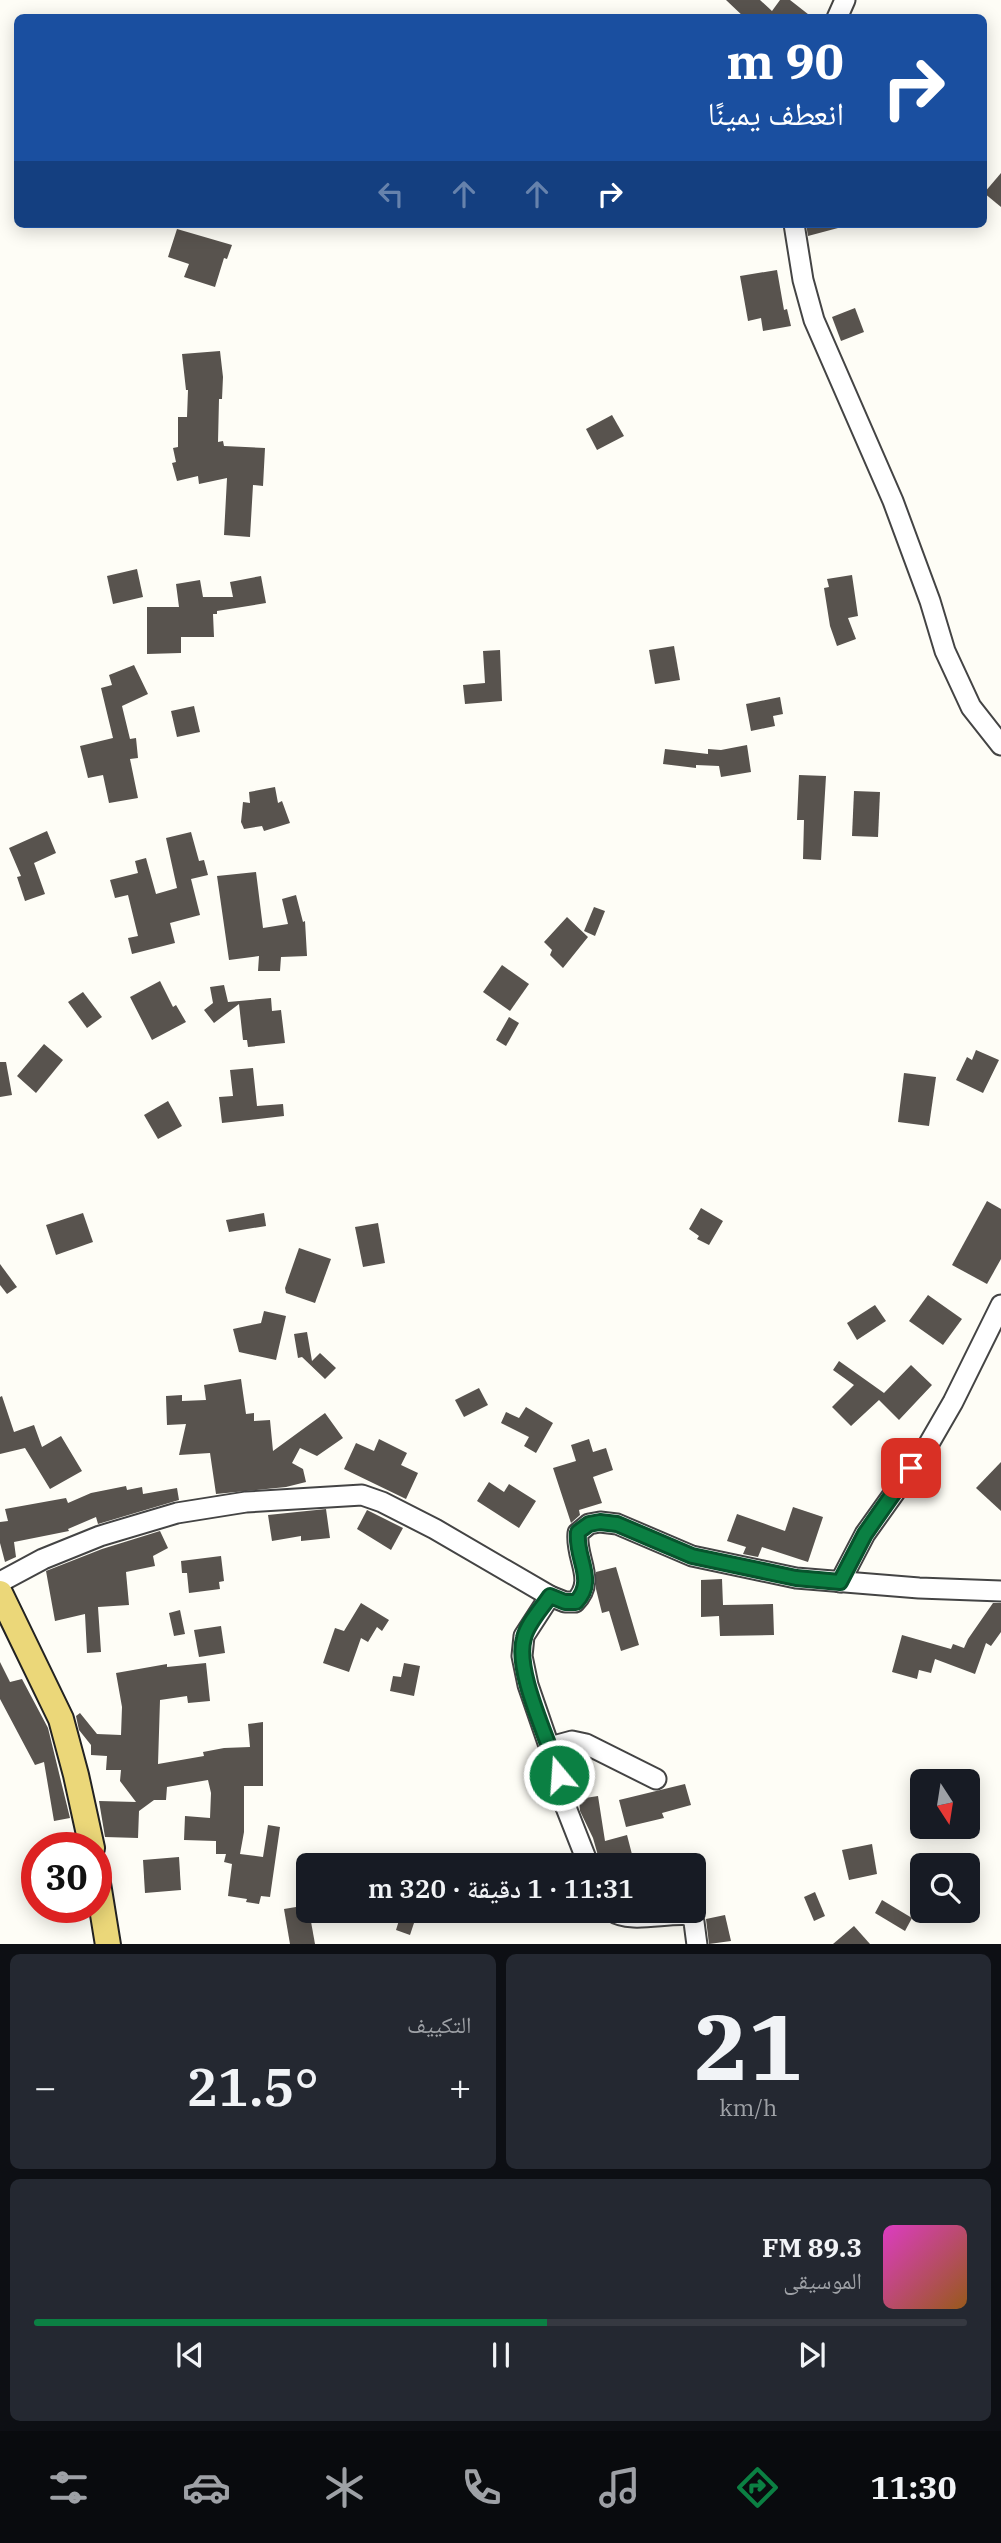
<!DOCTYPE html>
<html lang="ar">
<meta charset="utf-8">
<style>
:root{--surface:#171b24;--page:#242831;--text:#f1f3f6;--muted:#9ea1a6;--line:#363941;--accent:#0b8043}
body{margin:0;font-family:"IBM Plex Serif","Noto Naskh Arabic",serif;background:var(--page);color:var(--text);direction:rtl;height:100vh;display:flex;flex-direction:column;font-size:26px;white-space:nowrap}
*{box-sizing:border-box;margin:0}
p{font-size:23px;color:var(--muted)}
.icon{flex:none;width:38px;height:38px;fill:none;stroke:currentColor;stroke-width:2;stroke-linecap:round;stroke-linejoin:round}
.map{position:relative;height:1944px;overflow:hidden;direction:ltr}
.details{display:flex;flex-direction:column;gap:10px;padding:10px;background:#0d0f14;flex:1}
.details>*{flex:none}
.hud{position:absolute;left:14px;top:14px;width:973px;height:214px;border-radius:10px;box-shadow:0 4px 18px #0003;direction:rtl;background:#1a4fa0;color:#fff;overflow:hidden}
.needle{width:46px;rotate:168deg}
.controls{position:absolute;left:910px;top:1769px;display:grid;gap:14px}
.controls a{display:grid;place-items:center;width:70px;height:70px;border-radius:10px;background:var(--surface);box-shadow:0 4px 18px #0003;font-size:35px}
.speed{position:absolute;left:21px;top:1832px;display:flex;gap:14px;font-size:35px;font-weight:700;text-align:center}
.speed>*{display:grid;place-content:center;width:91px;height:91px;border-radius:50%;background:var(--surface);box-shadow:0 4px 18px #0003;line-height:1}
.speed .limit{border:10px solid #d22;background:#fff;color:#111}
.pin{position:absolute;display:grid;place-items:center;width:60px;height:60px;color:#fff;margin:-30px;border-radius:14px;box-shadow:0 4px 10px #0006}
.me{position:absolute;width:77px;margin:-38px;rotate:342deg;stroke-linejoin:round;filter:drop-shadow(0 0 5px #0008)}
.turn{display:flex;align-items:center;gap:24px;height:147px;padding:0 28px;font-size:32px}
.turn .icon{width:91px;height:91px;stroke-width:2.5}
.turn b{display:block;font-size:49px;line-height:60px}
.lanes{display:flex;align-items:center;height:66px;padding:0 28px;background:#0003;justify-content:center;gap:35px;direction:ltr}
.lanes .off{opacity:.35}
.big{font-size:52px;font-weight:600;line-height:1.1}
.details .card{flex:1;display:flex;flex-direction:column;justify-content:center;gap:10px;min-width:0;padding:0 24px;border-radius:10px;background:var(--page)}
.details .dial{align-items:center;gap:0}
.dial b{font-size:91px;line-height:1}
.song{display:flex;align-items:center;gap:21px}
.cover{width:84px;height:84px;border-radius:10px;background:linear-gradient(135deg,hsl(310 70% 55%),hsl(30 70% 35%))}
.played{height:7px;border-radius:4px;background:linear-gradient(90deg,var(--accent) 55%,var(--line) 55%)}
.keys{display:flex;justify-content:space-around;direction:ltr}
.heat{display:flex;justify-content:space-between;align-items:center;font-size:38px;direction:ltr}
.details .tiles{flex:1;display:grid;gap:10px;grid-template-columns:1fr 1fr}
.card:last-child{grid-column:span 2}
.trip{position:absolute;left:296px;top:1853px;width:410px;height:70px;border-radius:10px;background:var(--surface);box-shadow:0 4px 18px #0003;font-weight:600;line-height:70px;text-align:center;direction:rtl}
.tabs{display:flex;height:112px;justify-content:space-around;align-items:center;background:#090b0e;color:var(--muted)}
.tabs .icon{width:49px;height:49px}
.tabs .current{color:var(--accent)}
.tabs b{font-size:32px;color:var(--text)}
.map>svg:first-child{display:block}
</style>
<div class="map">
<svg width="1001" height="1945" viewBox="0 0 1001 1945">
<rect width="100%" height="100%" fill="#fefdf6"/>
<g fill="#58534e">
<path d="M 726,0 L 760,0 L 772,11 L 780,0 L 790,0 L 813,18 L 745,18 Z"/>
<path d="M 1001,173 L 1001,207 L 984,193 Z"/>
<path d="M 806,224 L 837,224 L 838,228 L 808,236 Z"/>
<path d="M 177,229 L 232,245 L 227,259 L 224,258 L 215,287 L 184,277 L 189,264 L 168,257 Z"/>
<path d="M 777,270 L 784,310 L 787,309 L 791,326 L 763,331 L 761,318 L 748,321 L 740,276 Z"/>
<path d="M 855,308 L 864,332 L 841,341 L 832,317 Z"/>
<path d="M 220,351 L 223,377 L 222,399 L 219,399 L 218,442 L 223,441 L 224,446 L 265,448 L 263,486 L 253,485 L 250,537 L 224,535 L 227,478 L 199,484 L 198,476 L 177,481 L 172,463 L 176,462 L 173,448 L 178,447 L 178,417 L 187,417 L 188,390 L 186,390 L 182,354 Z"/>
<path d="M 612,415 L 624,436 L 597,450 L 586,429 Z"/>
<path d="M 137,569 L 143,597 L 113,604 L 107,576 Z"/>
<path d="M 852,575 L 858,616 L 848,618 L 856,639 L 837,646 L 830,626 L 824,588 L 829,587 L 827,579 Z"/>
<path d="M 261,576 L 266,603 L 217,611 L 217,614 L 213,614 L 214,637 L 181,637 L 181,653 L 147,654 L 147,607 L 179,607 L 176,584 L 200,580 L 203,597 L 233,597 L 230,582 Z"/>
<path d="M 674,646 L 680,680 L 655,684 L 649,650 Z"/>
<path d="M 500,650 L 502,701 L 465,704 L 463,685 L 485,683 L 483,651 Z"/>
<path d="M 134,665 L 148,694 L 122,706 L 130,739 L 136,738 L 138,758 L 130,759 L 138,798 L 109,803 L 103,775 L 88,778 L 80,746 L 113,738 L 101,688 L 112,685 L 109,675 Z"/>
<path d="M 780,697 L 783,714 L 773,716 L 775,726 L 751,731 L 746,704 Z"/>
<path d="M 194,706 L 200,732 L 177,737 L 171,711 Z"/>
<path d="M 747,745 L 751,772 L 721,777 L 719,766 L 696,765 L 696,768 L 663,764 L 665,749 L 708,754 L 708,749 L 721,750 Z"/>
<path d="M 799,775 L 826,776 L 821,860 L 803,859 L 804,820 L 797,820 Z"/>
<path d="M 275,787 L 278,803 L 282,801 L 290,823 L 264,831 L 262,826 L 244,829 L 241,822 L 243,802 L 250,803 L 249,792 Z"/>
<path d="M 854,791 L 880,792 L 878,837 L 852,836 Z"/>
<path d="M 47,831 L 56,853 L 34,863 L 45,894 L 25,901 L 17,877 L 21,876 L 9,848 Z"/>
<path d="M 191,832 L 199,861 L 204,860 L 208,875 L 191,879 L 200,915 L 170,923 L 175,943 L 132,954 L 128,938 L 138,936 L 128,895 L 115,898 L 110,880 L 138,873 L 135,861 L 146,858 L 156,894 L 177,888 L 166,838 Z"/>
<path d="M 256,872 L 263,928 L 288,924 L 282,899 L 296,895 L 303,922 L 305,921 L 307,956 L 281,957 L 280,971 L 258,971 L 259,956 L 229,960 L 217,876 Z"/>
<path d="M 594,907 L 605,911 L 595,936 L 584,931 Z"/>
<path d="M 567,917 L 588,937 L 563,968 L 550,955 L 552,950 L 544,942 Z"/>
<path d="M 502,965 L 529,984 L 510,1011 L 483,992 Z"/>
<path d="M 160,981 L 173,1007 L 176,1005 L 186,1022 L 152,1040 L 130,997 Z"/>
<path d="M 224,985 L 228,1002 L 271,998 L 272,1011 L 281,1010 L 285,1043 L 248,1047 L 247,1040 L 243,1040 L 239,1004 L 214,1023 L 204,1010 L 213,1003 L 210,987 Z"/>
<path d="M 83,992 L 102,1017 L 87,1028 L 68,1002 Z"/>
<path d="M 509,1017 L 519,1023 L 506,1046 L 496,1040 Z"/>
<path d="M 44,1044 L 63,1060 L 36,1093 L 17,1076 Z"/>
<path d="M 976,1050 L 999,1060 L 983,1093 L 956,1080 L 967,1057 L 972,1060 Z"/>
<path d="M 0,1062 L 6,1062 L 12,1095 L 0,1097 Z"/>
<path d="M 253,1068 L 257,1106 L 283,1104 L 284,1116 L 222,1123 L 219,1097 L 233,1096 L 230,1070 Z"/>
<path d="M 904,1073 L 936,1077 L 929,1126 L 898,1122 Z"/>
<path d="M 168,1101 L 182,1126 L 158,1139 L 144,1115 Z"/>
<path d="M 987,1201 L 1001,1209 L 1001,1259 L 987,1284 L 952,1265 Z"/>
<path d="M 701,1208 L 723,1221 L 709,1245 L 697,1239 L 699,1236 L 689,1229 Z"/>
<path d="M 83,1213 L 93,1242 L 56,1255 L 46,1225 Z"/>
<path d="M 264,1213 L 266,1226 L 229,1232 L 226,1220 Z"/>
<path d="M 378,1223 L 385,1263 L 363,1267 L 355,1227 Z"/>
<path d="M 299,1248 L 331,1259 L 315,1303 L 286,1293 L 285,1288 Z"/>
<path d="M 0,1264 L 17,1287 L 7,1294 L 0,1285 Z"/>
<path d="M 928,1295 L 962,1319 L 943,1345 L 909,1321 Z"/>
<path d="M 875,1305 L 886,1321 L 857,1340 L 847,1323 Z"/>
<path d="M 264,1311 L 286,1316 L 276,1360 L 239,1352 L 233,1329 L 261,1323 Z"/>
<path d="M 307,1332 L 312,1361 L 320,1353 L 336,1368 L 325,1379 L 302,1357 L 298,1358 L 294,1334 Z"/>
<path d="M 839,1361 L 884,1393 L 911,1365 L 932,1385 L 899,1420 L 879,1400 L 851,1426 L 832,1407 L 854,1385 L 833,1370 Z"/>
<path d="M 241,1379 L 246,1414 L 254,1413 L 254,1421 L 270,1420 L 273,1451 L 325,1413 L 343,1438 L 317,1456 L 300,1448 L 292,1463 L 303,1469 L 306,1482 L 286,1487 L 216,1494 L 210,1453 L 179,1455 L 186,1424 L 167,1425 L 166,1396 L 182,1395 L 182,1401 L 206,1400 L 204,1385 Z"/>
<path d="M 479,1388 L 488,1405 L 464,1417 L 455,1400 Z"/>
<path d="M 2,1396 L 14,1432 L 34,1425 L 42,1447 L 61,1436 L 82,1471 L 50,1489 L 25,1448 L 0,1454 L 0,1397 Z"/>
<path d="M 526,1407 L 553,1423 L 536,1453 L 524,1446 L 529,1437 L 501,1423 L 506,1412 L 519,1418 Z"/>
<path d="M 379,1439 L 407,1453 L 401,1465 L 418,1473 L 406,1499 L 344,1469 L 356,1443 L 374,1451 Z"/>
<path d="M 589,1439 L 593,1452 L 606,1448 L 613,1470 L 593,1477 L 602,1503 L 579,1510 L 580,1515 L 571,1523 L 553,1468 L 576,1461 L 571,1445 Z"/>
<path d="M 1001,1462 L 1001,1511 L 976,1488 Z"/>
<path d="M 489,1482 L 504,1492 L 509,1484 L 536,1501 L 519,1528 L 477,1501 Z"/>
<path d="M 126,1486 L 127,1490 L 142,1487 L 143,1494 L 177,1488 L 179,1500 L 98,1524 L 96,1517 L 68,1529 L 69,1531 L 14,1542 L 16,1557 L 5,1562 L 0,1543 L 0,1522 L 8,1521 L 5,1509 L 66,1498 L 68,1503 L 91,1493 Z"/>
<path d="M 793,1507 L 823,1517 L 808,1562 L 762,1547 L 758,1557 L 743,1554 L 746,1547 L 727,1541 L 737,1514 L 785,1531 Z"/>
<path d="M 326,1509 L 330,1538 L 301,1541 L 301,1536 L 272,1541 L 268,1515 Z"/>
<path d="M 367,1510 L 403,1528 L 391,1550 L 357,1529 Z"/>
<path d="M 160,1531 L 168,1548 L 153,1556 L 155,1566 L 126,1572 L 129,1605 L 98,1607 L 101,1652 L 87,1653 L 85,1614 L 55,1621 L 46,1571 L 102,1549 Z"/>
<path d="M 221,1556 L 224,1581 L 219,1582 L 220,1589 L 189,1593 L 187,1573 L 182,1573 L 181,1561 Z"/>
<path d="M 616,1567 L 639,1645 L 621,1651 L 609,1611 L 602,1613 L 596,1589 L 596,1572 Z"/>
<path d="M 722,1579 L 723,1605 L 773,1604 L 774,1635 L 720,1636 L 719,1616 L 701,1617 L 701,1580 Z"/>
<path d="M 361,1603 L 389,1620 L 382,1631 L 377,1627 L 368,1642 L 361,1638 L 349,1672 L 323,1663 L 335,1628 L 344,1631 Z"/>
<path d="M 993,1603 L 1001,1603 L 1001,1632 L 991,1646 L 986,1643 L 975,1674 L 935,1659 L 931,1673 L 919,1670 L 917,1679 L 892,1672 L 902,1635 L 951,1649 L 953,1644 L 964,1648 L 968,1639 Z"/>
<path d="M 180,1610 L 185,1634 L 174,1636 L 169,1613 Z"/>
<path d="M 221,1626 L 225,1653 L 199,1657 L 194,1630 Z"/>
<path d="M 0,1662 L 10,1682 L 22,1679 L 48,1728 L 70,1818 L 54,1821 L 44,1762 L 35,1765 L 0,1699 Z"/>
<path d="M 206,1663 L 210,1701 L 188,1703 L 187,1696 L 160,1700 L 158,1764 L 204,1756 L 203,1752 L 224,1748 L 250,1747 L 248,1724 L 263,1722 L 263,1786 L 244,1786 L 244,1832 L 240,1854 L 263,1857 L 268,1825 L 280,1827 L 270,1897 L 261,1896 L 259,1904 L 246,1902 L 247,1899 L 228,1896 L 232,1864 L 224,1862 L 226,1854 L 216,1854 L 216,1841 L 184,1840 L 185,1816 L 210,1818 L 211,1793 L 208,1780 L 167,1787 L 166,1800 L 154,1800 L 139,1811 L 138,1838 L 105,1837 L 99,1801 L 136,1802 L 120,1781 L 121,1770 L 106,1770 L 107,1756 L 91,1755 L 91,1745 L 79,1730 L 76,1716 L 80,1713 L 97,1734 L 121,1735 L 122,1707 L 116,1673 L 167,1664 L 167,1667 Z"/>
<path d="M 404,1663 L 420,1666 L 414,1696 L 390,1691 L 393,1676 L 401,1677 Z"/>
<path d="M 685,1784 L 691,1805 L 662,1813 L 664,1818 L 626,1827 L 619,1800 Z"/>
<path d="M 598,1796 L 605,1841 L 627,1835 L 635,1866 L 601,1866 L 593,1838 L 580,1811 L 579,1799 Z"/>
<path d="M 872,1844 L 877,1874 L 849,1880 L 842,1850 Z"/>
<path d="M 179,1857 L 181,1890 L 145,1893 L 143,1860 Z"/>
<path d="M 815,1892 L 825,1916 L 814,1921 L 804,1897 Z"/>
<path d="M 882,1900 L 912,1918 L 905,1931 L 875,1913 Z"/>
<path d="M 308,1905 L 315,1944 L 290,1944 L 284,1909 Z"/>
<path d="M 402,1911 L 418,1911 L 410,1935 L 396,1930 Z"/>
<path d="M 725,1915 L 731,1941 L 709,1944 L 706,1919 Z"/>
<path d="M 854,1926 L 870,1944 L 833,1944 Z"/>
</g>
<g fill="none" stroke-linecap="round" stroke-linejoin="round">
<defs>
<g id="minor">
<path d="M 837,18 L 845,0"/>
<path d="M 794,224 L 803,280 L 814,320 L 893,501 L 930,601 L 945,651 L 971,707 L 1001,745"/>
<path d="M 0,1582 L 43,1559 L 100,1536 L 177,1513 L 246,1502 L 362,1495 L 382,1502 L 435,1529 L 550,1596 L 565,1602 L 575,1602 C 597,1580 575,1559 578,1533 L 589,1524 L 600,1522 L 617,1524 L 692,1556 L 796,1578 L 919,1588 L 1001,1591"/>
<path d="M 840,1582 L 865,1534 L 927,1447 L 953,1402 L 1001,1305"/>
<path d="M 550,1596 L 524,1636 L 522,1656 L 528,1685 L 559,1775 L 565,1805 L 589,1866"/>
<path d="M 550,1747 L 572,1741 L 586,1744 L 656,1779"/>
<path d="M 612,1911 C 630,1924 667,1912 690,1915 L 694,1922 L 697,1945"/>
</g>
<g id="major">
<path d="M 0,1593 L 61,1719 L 76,1775 L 92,1848"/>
<path d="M 96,1871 L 108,1945"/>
</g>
</defs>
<use href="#minor" stroke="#444" stroke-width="23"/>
<use href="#major" stroke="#222" stroke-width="28"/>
<use href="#minor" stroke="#fff" stroke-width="19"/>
<use href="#major" stroke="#ebd779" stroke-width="24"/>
</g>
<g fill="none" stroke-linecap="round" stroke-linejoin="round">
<defs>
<path id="route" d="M 559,1775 C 549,1740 514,1671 524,1638 C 527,1624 542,1608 550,1596 L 565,1602 L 576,1602 C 597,1580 575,1559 578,1532 L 589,1524 L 600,1522 L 617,1524 L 692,1556 L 796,1578 L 840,1582 L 865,1534 L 911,1468"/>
</defs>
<use href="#route" stroke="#07532c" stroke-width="18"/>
<use href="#route" stroke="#0b8043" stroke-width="12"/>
</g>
</svg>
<div class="controls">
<a><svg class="needle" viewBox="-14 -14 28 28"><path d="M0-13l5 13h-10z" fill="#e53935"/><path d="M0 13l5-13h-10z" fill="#9ea1a6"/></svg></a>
<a><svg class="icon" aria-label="search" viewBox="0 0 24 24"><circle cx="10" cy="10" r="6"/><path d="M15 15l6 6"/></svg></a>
</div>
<div class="speed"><div class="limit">30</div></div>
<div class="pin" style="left:911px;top:1468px;background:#d93025"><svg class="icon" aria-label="arrive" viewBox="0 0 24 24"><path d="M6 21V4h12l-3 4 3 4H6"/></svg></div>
<svg class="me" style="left:559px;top:1775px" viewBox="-20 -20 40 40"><circle r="17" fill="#0b8043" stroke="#fff" stroke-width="3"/><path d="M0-11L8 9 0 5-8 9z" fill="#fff"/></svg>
<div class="trip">11:31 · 1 دقيقة · 320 m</div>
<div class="hud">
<div class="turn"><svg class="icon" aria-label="right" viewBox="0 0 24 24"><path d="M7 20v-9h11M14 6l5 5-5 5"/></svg><div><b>90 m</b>انعطف يمينًا</div></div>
<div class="lanes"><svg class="icon off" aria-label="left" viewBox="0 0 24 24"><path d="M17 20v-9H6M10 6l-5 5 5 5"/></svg><svg class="icon off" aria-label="ahead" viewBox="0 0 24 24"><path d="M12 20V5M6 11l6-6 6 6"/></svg><svg class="icon off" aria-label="ahead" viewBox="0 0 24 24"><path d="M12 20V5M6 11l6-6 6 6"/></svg><svg class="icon" aria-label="right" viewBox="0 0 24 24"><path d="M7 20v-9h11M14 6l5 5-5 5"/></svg></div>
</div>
</div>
<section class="details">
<div class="tiles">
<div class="card dial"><b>21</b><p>km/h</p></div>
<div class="card"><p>التكييف</p>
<div class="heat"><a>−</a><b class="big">21.5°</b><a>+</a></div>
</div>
<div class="card">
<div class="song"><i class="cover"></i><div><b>89.3 FM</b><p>الموسيقى</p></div></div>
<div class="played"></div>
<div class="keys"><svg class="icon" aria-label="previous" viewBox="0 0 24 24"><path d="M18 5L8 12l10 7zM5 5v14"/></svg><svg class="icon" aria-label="pause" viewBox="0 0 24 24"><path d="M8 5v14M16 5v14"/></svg><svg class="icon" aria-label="next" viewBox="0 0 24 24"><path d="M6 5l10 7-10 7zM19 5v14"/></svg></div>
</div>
</div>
</section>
<nav class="tabs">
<b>11:30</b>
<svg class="icon current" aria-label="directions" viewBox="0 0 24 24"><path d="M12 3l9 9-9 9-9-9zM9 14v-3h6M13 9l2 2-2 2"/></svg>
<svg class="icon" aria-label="music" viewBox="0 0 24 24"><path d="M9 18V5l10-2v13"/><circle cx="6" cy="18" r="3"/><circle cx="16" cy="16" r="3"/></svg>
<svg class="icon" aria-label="phone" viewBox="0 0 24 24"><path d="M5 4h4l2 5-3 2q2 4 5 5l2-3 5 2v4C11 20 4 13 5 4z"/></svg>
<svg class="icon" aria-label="climate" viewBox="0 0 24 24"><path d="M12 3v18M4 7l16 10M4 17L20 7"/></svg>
<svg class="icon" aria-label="car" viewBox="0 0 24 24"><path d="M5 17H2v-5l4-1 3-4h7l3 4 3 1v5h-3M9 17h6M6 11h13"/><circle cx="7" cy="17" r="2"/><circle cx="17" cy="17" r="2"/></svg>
<svg class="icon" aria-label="filters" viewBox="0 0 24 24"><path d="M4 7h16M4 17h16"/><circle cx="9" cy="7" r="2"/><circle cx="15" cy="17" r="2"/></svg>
</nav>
